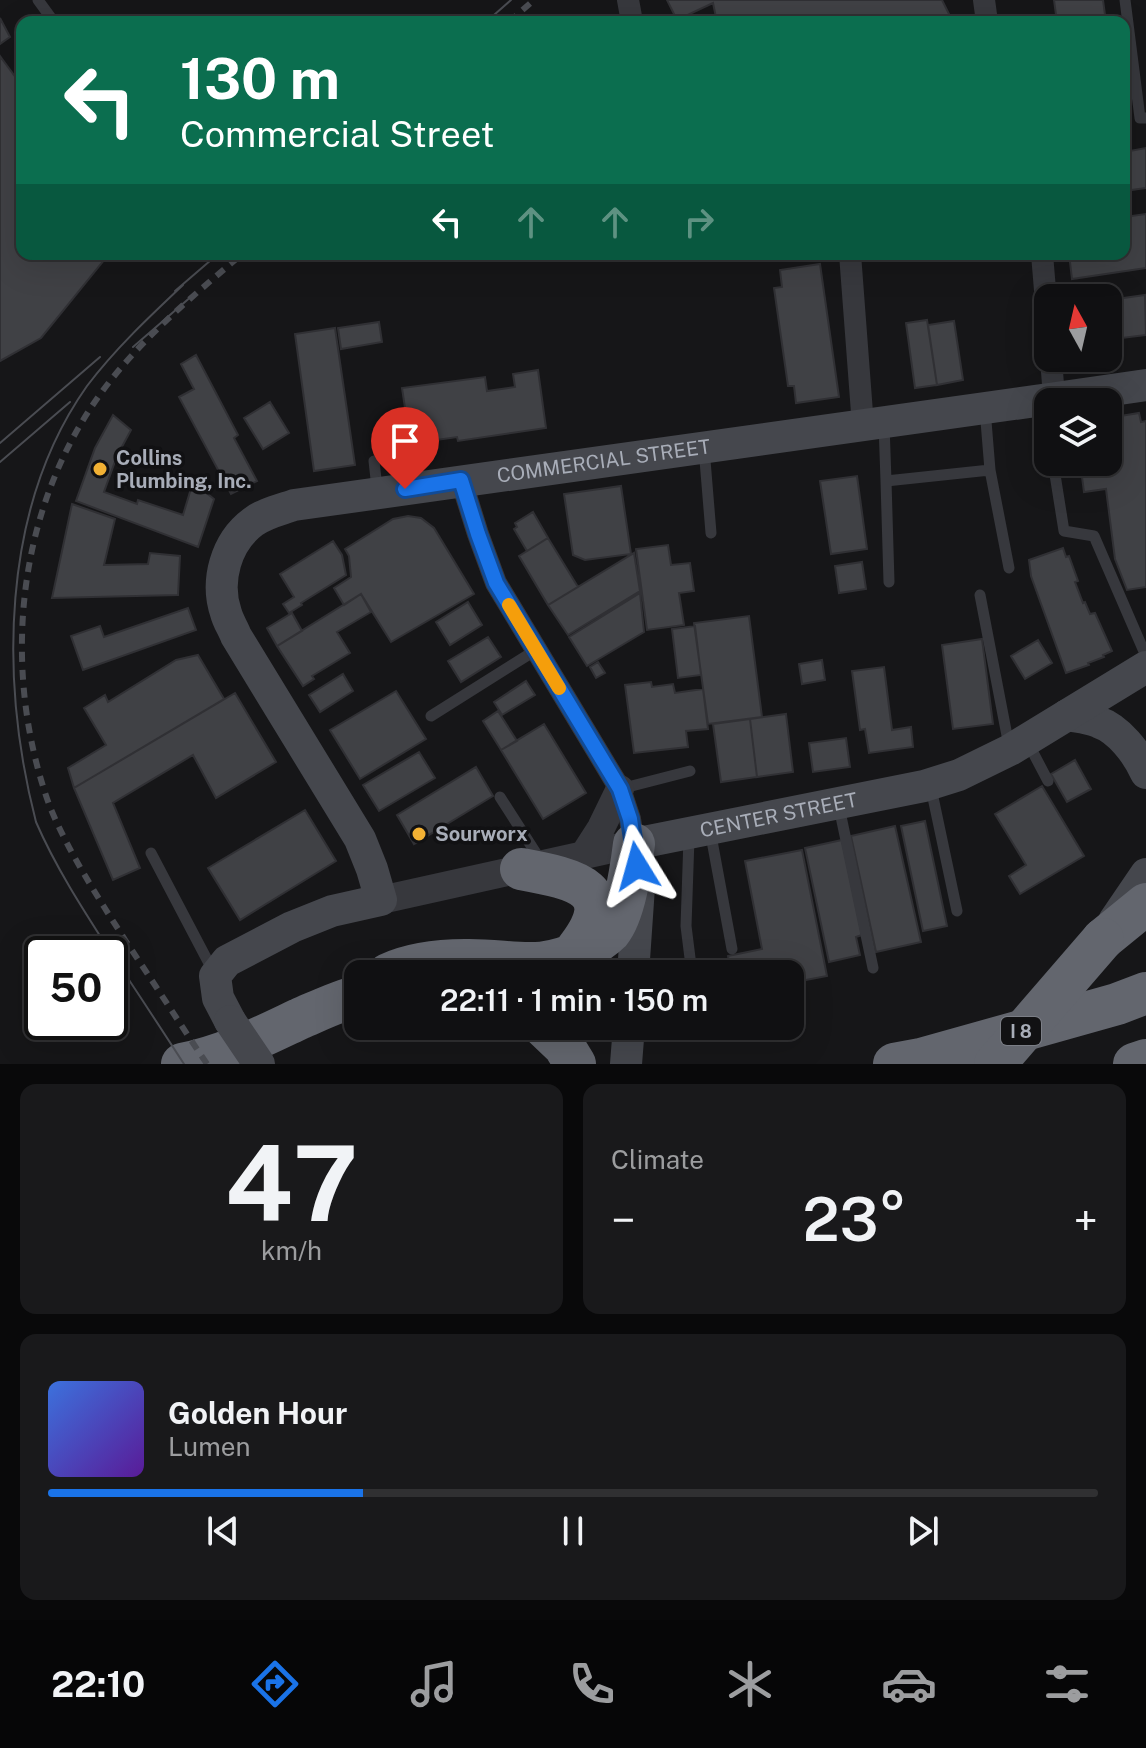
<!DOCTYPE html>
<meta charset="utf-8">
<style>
:root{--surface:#101012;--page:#19191b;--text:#f1f3f6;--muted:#9c9d9f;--line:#303032;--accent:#1a73e8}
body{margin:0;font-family:"Public Sans",sans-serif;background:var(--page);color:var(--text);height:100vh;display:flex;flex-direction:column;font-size:30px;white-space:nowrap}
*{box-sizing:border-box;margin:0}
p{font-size:26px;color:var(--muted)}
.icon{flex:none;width:44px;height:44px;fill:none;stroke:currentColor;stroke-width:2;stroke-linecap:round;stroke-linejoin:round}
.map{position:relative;height:1064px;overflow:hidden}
.side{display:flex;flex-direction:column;gap:20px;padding:20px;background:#09090a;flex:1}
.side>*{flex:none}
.banner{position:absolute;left:16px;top:16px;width:1114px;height:244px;border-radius:16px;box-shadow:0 8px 32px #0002,0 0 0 2px var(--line);background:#0b6e4f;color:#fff;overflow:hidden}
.needle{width:52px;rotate:352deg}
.fabs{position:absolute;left:1034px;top:284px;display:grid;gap:16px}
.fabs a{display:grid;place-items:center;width:88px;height:88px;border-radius:16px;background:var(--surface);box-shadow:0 8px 32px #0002,0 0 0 2px var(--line);font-size:40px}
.speed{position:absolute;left:24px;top:936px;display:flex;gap:16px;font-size:40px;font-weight:700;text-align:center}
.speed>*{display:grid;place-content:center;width:104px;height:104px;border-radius:50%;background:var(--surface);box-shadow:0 8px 32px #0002,0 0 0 2px var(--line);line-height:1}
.speed .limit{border:4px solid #111;border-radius:12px;background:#fff;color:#111}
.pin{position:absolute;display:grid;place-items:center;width:68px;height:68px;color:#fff;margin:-82px -34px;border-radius:50% 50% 50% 0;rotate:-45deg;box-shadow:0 0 8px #0007}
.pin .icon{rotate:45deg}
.me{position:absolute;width:88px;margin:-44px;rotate:352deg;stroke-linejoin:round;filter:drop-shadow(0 0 6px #0008)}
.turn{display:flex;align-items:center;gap:28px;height:168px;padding:0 32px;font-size:36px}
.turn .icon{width:104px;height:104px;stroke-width:2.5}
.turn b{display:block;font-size:56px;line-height:68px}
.lanes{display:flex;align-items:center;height:76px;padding:0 32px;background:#0003;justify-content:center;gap:40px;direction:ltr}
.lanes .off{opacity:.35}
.big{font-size:60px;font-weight:600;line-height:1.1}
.side .tile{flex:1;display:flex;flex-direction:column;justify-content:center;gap:12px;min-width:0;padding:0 28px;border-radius:16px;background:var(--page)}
.side .dial{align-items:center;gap:0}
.dial b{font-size:104px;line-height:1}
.song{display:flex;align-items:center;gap:24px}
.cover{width:96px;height:96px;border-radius:12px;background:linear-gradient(135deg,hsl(220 70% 55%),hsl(270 70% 35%))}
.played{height:8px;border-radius:4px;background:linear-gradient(90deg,var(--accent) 30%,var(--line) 30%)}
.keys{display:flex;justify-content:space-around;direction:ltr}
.heat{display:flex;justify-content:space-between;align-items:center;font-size:44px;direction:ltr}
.side .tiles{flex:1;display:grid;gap:20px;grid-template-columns:1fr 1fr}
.tile:last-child{grid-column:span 2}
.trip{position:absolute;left:344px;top:960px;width:460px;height:80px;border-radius:16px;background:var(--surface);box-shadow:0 8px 32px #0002,0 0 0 2px var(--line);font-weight:600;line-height:80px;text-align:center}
.dock{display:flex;height:128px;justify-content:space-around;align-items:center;background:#060607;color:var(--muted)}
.dock .icon{width:56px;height:56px}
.dock .active{color:var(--accent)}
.dock b{font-size:36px;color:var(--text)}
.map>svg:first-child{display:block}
</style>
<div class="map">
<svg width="1146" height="1064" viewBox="0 0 1146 1064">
<rect width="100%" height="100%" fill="#161618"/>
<path fill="#404145" stroke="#303034" stroke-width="2" d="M667,0H942L953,22H717L713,3L677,20Z
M1054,0H1103L1106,22H1057Z
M0,18L10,37L0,44Z
M0,56L22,86V254H109L41,338L0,361Z
M1146,148V188L1124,191V152Z
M1146,214V268L1072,279L1069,254H1124V217Z
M820,264L839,397L796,403L794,386H788L774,288L782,287L780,270Z
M1145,295L1146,335L1114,339L1109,300Z
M1108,300L1114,339L1108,340Z
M927,320L937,385L915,388L906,323Z
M954,321L963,380L937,385L928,325Z
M379,322L382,342L341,349L338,328Z
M335,328L355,465L314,471L295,334Z
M196,355L238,435L234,438L257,481L231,494L179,397L194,389L181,364Z
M538,370L546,428L458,441L457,437L429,441L430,446L411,448L402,388L485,377L487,391L515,387L513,374Z
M270,402L289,433L263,449L244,418Z
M1139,413L1141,422L1146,421V587L1127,590L1115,559L1106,489L1084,492L1080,462H1108V418Z
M113,415L131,430L117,456L104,492L137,504L138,500L183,515L193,482L214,499L198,547L76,501L95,448Z
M857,476L867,549L831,554L820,481Z
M621,486L631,554L585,560L573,555L564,494Z
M72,504L115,519L104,565L148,564L150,553L180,556L178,595L52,598Z
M533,512L548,538L527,551L514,529L517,527L515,523Z
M408,516L421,518L434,528L474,594L391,642L361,594L344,605L334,588L351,577L349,556L345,549L393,519Z
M548,538L578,587L548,605L519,556Z
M333,541L342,555L346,575L301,603L302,605L289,613L283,604L294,597L280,574Z
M668,545L671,565L690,563L694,591L679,593L684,625L647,630L636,549Z
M1063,548L1066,557L1069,556L1078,581L1075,582L1083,603L1085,602L1090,614L1095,613L1112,651L1103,655L1104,657L1088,663L1089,665L1066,673L1031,576L1029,560Z
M634,553L640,591L568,635L548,605Z
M862,562L866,589L839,593L835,566Z
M640,593L644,632L587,666L569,637Z
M361,594L371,612L337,632L350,653L312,676L314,679L303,686L277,646Z
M468,602L482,625L450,645L436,622Z
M188,608L196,630L83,670L71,636L100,626L104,637Z
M292,613L302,631L277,646L267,628Z
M749,616L762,717L708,724L694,623Z
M695,626L701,675L678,678L672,629Z
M488,637L501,657L461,682L448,661Z
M982,639L993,724L953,729L942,645Z
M1038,640L1052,663L1025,679L1011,656Z
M198,655L224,699L74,788L68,768L106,745L84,708L105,695L108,702L176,660Z
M822,660L825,680L802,684L799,664Z
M598,662L605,673L596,678L590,667Z
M884,667L892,730L911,727L913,747L869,753L865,729L860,730L852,671Z
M343,674L353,691L320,712L309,695Z
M526,681L535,695L502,715L494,702Z
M651,682L652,687L673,684L675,693L703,689L708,729L686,731L688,747L634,753L625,685Z
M396,691L426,739L360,779L330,730Z
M235,693L276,762L216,798L193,755L113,803L140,868L113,880L74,788Z
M498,711L517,741L501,750L483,721Z
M786,714L793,772L757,777L750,719Z
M750,719L757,777L721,782L713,724Z
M544,724L586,793L543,819L501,750Z
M846,738L850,767L813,772L809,743Z
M419,752L435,778L379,811L363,785Z
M1075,760L1091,789L1067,802L1051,774Z
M476,767L493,796L414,844L397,815Z
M1042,786L1084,856L1020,894L1009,876L1026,865L995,814Z
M305,810L336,861L240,920L208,868Z
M925,821L947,926L923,931L901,826Z
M895,826L921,942L876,952L851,836Z
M842,840L862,935L856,937L860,955L829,962L805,848Z
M802,850L827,976L790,983V974H731L728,956L762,949L745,861Z"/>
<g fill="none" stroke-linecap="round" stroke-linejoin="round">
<path stroke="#37383d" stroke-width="11" d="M38,0L54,22
M1125,0L1140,118H1146
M595,254H604
M1043,401L1048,433
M884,424L886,481L990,470L985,409
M704,448L711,533
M374,461L377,488
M1053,462L1064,531L1094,536L1146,656
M990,470L1009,568
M886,481L889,582
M980,595L1009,746
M431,716L536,650
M1027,741L1048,781
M931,788L957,911
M620,789L690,771
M500,797L541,861
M839,807L873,968
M710,830L732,949
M689,838L686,926L692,974
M151,853L213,971"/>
<path stroke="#37383d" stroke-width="22" d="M628,0L632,22
M984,0L987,22
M850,254L863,426
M1042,254L1048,326
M1051,358L1054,398
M461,480L478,534L496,583L620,789L630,819L634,844"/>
<path stroke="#37383d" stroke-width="28" d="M583,856L601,828L620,789
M381,900L634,844"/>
<g stroke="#45474d" stroke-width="32">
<path d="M1067,715C1077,717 1089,718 1098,722C1119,729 1137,753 1146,773"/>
<path d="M1114,921L1146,874"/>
<path id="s1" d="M633,974L639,887L634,844L924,786L959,775L1010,750L1146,667"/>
<path id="s2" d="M230,1021L218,998L215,976L227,961L292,927L332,911L381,900L372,869L360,839L236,636C233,628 228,621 226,613C215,581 226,542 253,522C265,513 280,510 294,505C577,463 862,427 1146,385"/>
<path d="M626,1064L629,1026"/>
</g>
<path stroke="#63666e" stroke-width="42" d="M521,869C574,879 625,888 575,951
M1103,939L1146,904
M388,974C412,963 438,960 465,960C513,959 538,973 585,949C593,945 603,939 610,932C625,914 631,868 634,844
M543,1026L564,1046L575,1064
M182,1064C224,1056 261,1037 299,1019C318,1011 338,1001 358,996
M894,1064L921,1059L1117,1004L1146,993
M1134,1064L1146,1060"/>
<path stroke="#4a4c52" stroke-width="2" d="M486,22L511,0
M183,285C149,317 115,349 87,386C0,509 0,682 36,822C56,868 84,911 111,953C136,990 160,1027 184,1064
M175,291L218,254
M133,347L193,295
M0,443L100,357
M0,462L70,402"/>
<path stroke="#4a4c52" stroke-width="6" stroke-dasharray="10 8" stroke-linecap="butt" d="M509,22L534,0
M207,1064C180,1024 154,983 127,943C99,899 70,855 50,807C0,670 16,507 104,389C143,337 193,296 242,254"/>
<path stroke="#45474d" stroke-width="32" d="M230,1021L259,1064"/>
<path stroke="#63666e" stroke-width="42" d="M995,1064L1103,939"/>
</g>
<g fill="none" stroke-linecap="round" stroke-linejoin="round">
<defs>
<path id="route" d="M405,489L461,480L478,534L496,583L620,789L630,819L637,866"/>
</defs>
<use href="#route" stroke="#114b97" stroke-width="20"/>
<use href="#route" stroke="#1a73e8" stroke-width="14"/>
<path stroke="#f59e0b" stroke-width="14" d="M509,605L559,688"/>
</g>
<g fill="#f2b134" stroke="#111113" stroke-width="3">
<circle cx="100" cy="469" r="8"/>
<circle cx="419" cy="834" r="8"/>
</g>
<g text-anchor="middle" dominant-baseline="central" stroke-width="7" stroke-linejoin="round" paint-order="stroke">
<rect fill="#111113" stroke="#7b7e86" stroke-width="2" x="1001" y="1017" width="40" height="28" rx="6"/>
<g font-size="18" font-weight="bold" fill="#a8adb8">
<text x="1021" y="1031">I 8</text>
</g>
<g font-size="20" font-weight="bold" fill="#a8adb8" stroke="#111113" text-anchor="start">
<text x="116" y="458">Collins<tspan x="116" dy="23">Plumbing, Inc.</tspan></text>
<text x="435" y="834">Sourworx</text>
</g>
<g font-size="20" fill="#a8adb8" stroke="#111113">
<text stroke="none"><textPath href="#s2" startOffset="1020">COMMERCIAL STREET</textPath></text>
<text stroke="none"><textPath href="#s1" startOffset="278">CENTER STREET</textPath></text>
</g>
</g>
</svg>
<div class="fabs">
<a><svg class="needle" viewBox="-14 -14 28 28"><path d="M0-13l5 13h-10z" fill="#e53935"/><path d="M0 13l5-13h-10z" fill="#9c9d9f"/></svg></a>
<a><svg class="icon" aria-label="layers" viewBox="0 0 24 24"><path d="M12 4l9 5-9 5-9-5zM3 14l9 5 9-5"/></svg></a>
</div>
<div class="speed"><div class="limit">50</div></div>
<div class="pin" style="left:405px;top:489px;background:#d93025"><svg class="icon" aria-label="arrive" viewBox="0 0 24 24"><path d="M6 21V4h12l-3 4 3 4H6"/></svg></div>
<svg class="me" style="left:637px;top:866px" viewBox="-20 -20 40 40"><path d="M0-17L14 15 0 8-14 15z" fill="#1a73e8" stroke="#fff" stroke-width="4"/></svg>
<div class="trip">22:11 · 1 min · 150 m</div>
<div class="banner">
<div class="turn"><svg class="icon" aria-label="left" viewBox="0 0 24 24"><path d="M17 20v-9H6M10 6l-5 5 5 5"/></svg><div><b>130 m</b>Commercial Street</div></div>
<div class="lanes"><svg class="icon" aria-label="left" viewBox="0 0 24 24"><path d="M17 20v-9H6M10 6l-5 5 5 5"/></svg><svg class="icon off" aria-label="ahead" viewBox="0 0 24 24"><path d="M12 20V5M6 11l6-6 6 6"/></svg><svg class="icon off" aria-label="ahead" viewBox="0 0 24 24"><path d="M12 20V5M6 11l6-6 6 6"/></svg><svg class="icon off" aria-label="right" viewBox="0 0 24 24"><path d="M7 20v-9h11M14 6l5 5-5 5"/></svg></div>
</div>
</div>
<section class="side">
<div class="tiles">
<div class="tile dial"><b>47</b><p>km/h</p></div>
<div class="tile"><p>Climate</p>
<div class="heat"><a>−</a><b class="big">23°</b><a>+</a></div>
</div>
<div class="tile">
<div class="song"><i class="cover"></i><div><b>Golden Hour</b><p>Lumen</p></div></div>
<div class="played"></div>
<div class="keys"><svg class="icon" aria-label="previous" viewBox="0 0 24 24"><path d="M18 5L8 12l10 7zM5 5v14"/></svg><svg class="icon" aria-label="pause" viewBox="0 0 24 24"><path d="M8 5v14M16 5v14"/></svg><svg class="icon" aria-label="next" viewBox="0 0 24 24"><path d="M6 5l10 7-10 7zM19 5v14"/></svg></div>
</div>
</div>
</section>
<nav class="dock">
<b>22:10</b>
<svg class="icon active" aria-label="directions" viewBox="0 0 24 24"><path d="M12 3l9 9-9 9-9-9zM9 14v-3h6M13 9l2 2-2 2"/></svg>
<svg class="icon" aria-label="music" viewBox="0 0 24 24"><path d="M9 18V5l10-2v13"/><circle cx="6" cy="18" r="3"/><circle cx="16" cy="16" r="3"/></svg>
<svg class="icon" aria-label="phone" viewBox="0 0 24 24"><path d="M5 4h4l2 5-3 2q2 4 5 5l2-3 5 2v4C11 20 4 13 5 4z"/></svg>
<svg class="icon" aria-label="climate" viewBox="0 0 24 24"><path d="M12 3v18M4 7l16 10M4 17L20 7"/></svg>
<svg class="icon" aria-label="car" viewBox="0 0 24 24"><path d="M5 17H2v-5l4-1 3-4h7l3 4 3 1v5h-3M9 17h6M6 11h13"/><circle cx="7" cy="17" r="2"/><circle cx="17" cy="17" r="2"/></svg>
<svg class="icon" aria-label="filters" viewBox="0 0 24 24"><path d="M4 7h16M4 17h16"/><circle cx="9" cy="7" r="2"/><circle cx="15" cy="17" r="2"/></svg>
</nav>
